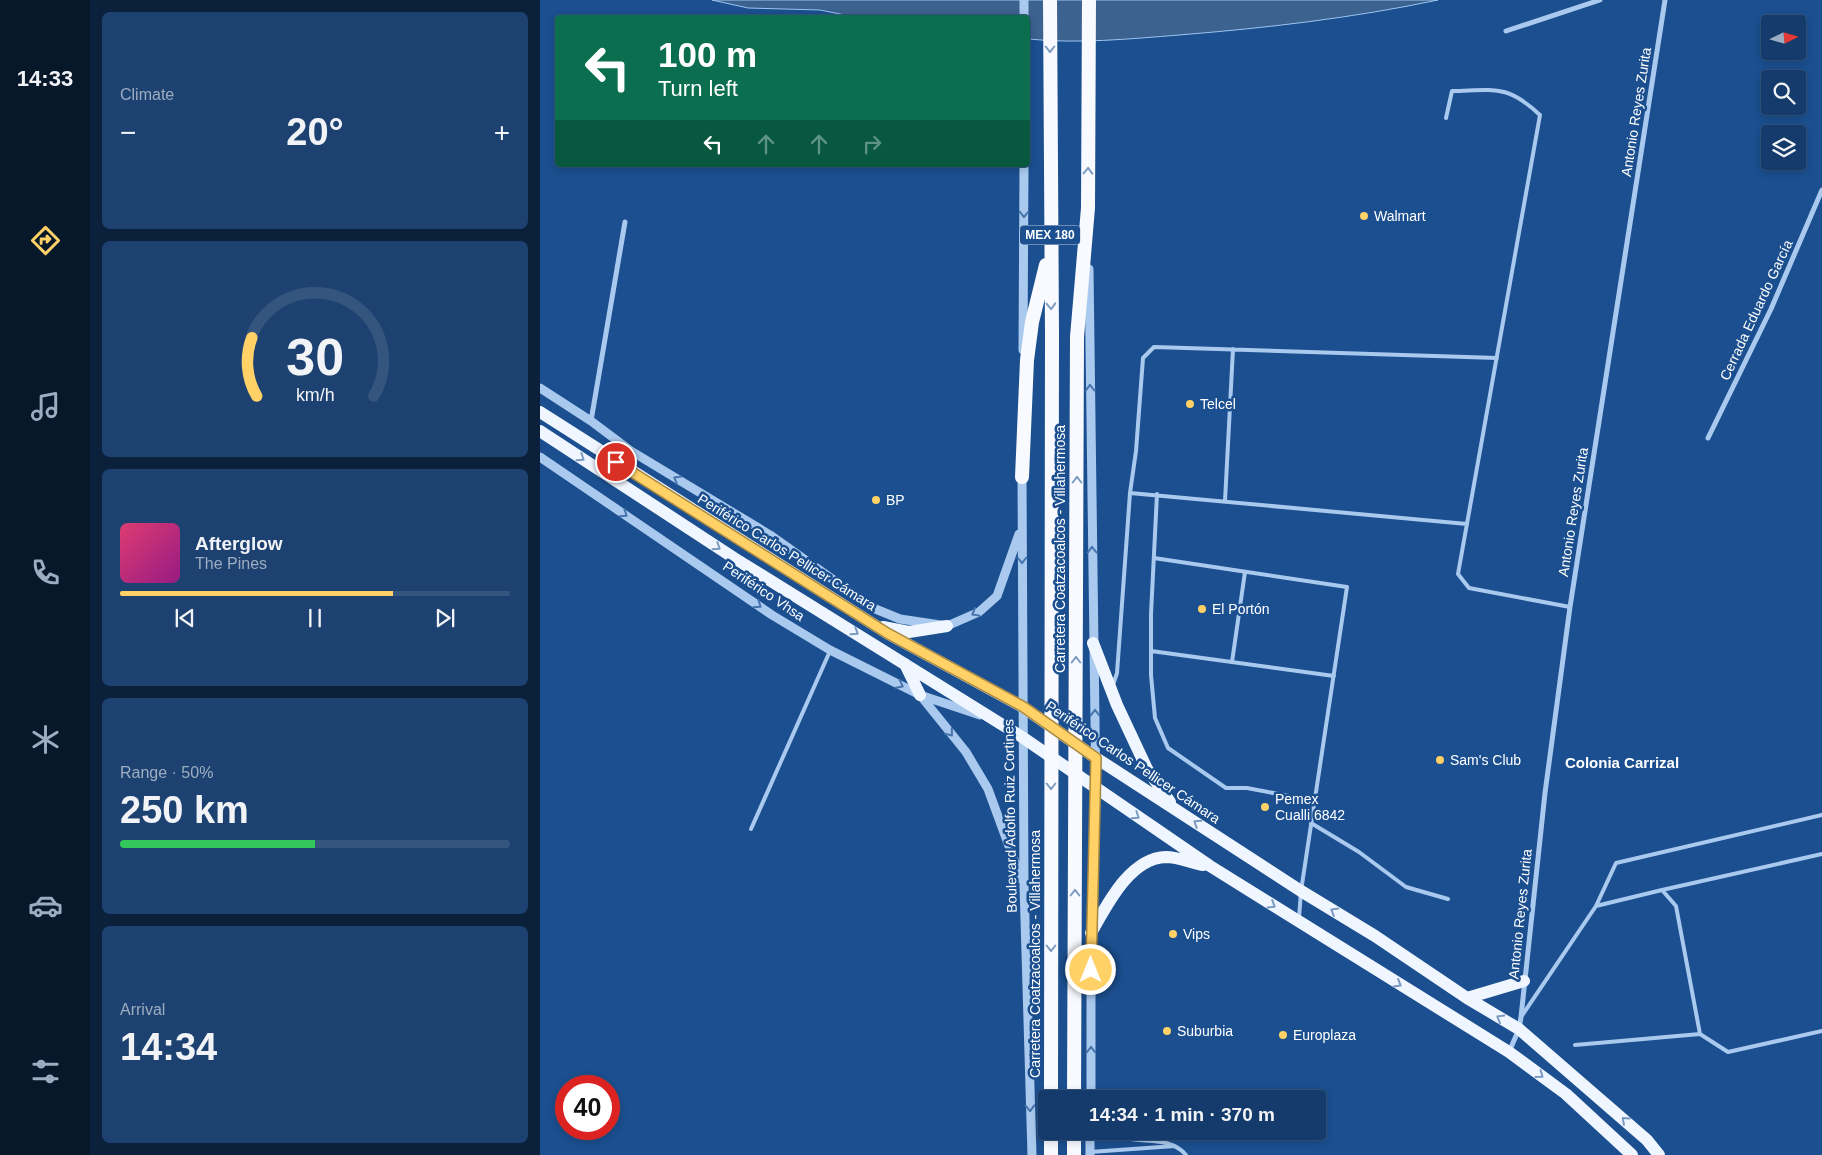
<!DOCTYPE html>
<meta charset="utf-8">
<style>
:root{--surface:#143b6b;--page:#1d4271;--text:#f1f3f6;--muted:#9dadc1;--line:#33557e;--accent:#ffd166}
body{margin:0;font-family:Arial,sans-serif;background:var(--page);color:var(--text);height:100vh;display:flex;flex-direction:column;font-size:19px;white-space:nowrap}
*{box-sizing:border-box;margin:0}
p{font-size:16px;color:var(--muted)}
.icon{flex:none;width:28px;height:28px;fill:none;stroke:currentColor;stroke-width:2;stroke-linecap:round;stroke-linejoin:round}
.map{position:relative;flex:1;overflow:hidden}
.panel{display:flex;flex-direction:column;gap:12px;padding:12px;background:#0b203b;width:450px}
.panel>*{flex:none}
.hud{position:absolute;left:15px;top:15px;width:475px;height:152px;border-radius:5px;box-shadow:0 2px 8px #0003,0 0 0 1px var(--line);background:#0b6e4f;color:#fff;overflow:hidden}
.needle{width:32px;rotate:85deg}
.buttons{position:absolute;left:1221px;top:15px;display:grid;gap:10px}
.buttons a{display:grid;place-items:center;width:45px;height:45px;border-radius:5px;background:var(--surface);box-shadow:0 2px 8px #0003,0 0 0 1px var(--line);font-size:25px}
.speed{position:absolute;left:15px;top:1075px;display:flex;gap:10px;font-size:25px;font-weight:700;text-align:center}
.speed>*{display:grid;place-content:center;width:65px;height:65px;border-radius:50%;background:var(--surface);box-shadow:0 2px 8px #0003,0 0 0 1px var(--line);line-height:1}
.speed .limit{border:8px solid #d22;background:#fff;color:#111}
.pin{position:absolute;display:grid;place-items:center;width:42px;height:42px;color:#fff;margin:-21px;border:2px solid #fff;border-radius:50%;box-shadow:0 1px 5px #0007}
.me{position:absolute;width:55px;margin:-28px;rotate:0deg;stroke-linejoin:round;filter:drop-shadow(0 0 4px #0008)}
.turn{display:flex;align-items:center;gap:18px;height:105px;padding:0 20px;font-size:22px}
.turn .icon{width:65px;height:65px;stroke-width:2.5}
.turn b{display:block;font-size:35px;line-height:42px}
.lanes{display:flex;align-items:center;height:48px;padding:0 20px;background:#0003;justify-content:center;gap:25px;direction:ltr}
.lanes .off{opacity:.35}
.big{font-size:38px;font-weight:700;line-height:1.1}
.panel .widget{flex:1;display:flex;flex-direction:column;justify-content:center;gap:8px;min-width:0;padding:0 18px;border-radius:8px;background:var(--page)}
.panel .dial{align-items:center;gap:0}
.dial svg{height:130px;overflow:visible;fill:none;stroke:var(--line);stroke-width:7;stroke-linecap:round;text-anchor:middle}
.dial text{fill:var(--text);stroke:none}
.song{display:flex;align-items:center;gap:15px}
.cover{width:60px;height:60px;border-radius:8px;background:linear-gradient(135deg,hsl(340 70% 55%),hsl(310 70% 35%))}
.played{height:5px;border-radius:2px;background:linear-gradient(90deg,var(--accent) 70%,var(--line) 70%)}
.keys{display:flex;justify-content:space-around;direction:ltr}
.heat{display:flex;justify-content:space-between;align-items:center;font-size:28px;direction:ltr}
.charge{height:8px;border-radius:4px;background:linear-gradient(90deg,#34c759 50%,var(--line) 0)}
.trip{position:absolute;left:498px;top:1090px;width:288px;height:50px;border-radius:5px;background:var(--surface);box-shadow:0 2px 8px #0003,0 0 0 1px var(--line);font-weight:700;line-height:50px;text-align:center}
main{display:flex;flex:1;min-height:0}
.tabs{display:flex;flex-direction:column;width:90px;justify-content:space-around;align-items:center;background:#08182b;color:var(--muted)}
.tabs .icon{width:35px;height:35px}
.tabs .on{color:var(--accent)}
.tabs b{font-size:22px;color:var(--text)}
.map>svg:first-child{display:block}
</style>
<main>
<nav class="tabs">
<b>14:33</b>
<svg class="icon on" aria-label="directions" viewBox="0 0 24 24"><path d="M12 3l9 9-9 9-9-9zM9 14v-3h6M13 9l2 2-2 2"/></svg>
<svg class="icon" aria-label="music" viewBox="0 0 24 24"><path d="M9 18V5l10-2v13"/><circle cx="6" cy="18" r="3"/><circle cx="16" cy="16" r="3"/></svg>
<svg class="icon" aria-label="phone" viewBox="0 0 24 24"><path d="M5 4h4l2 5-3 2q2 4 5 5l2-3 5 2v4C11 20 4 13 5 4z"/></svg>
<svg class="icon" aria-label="climate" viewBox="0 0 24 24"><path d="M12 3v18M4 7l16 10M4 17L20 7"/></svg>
<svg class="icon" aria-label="car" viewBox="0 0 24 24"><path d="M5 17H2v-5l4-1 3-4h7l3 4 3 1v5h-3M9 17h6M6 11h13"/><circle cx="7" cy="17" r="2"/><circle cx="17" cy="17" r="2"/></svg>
<svg class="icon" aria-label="filters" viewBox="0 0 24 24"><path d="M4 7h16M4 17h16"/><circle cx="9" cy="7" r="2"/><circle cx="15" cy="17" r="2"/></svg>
</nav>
<section class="panel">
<div class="widget"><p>Climate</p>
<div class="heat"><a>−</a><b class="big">20°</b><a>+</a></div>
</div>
<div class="widget dial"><svg viewBox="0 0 100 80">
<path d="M14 69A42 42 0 1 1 86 69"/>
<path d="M14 69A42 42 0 0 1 11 33" stroke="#ffd166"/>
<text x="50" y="56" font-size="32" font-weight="700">30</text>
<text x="50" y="72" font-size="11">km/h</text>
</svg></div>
<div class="widget">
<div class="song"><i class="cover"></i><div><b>Afterglow</b><p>The Pines</p></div></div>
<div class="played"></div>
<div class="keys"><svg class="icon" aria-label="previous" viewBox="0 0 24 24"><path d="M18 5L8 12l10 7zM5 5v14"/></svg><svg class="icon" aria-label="pause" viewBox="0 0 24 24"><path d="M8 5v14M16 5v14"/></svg><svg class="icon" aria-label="next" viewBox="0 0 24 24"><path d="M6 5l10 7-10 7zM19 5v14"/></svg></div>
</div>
<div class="widget"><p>Range · 50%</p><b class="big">250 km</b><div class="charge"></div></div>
<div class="widget"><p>Arrival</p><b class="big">14:34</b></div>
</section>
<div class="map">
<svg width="1282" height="1155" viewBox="0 0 1282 1155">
<rect width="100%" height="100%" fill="#1b4f8f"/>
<path fill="#3c6290" stroke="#9cc4f0" d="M172,0H898C813,18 726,28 639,35C589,39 538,44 488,39V18L349,17L305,15L280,10L208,8Z"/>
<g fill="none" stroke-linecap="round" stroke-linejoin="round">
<path stroke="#a9c9ee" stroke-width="4" d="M906,118L912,91C955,90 967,84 1000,115L918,574L929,588L1030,607
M590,493L927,524
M617,494L611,614V675L615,718L628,748L686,788H707L775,801
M685,501L693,349
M614,558L807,587L761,891L759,918
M611,651L794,676
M692,662L705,572
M573,685L577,673L590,493L596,451L603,358L614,347L957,358
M771,823L819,852L866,887L908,899
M211,829L290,651
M1122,890L1282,854
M1056,906L1122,890L1136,906L1160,1034
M981,1017L1056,906L1076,863L1282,815
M1035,1045L1160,1034L1188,1052L1282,1031
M571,1131C592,1148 627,1132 646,1155
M550,1152L635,1146"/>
<path stroke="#a9c9ee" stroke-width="5" d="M966,31L1060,0
M51,421L85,222
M1168,438L1231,309L1282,190
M969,1052L979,1029L981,1017L1005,793L1030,607L1125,0"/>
<path stroke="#a9c9ee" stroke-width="9" d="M484,0V18
M549,269L556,797L551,933V1099
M483,350L484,165
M0,388L51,421L91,451L230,535L333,608L360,619L407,626L439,612L457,596L479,534
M0,457L232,615L290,650L380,695L440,715
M482,473L484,886L492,1155
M380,695L426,752L448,789L481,879
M550,1131V1155"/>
<path stroke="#f0f6ff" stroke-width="12" d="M0,412L347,633L483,707L556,758L761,891L835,936L927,998L979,1029L1107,1140L1119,1155
M0,431L194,558L482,737L670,866L969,1052L1026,1094L1092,1155
M343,627L369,632L407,626
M553,643L577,705L607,769L630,802
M365,664L380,695
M551,933C566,907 589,858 626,857C638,857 652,863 663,865
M927,998L984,981"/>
<path stroke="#f8faff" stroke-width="14" d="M510,0L512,334
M537,337L548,208L549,0
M482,477L487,360L492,322L506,265
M511,1155V1131
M534,1155V1131"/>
<path stroke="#f8faff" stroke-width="14" d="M511,1099L512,334
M534,1099L537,337"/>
</g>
<defs><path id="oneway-chevron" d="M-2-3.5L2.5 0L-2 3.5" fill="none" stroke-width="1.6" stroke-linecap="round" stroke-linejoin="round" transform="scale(1.25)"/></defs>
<g stroke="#7e9cc1">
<use href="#oneway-chevron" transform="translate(510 49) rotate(90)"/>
<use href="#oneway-chevron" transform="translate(548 171) rotate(-89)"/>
<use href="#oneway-chevron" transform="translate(511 306) rotate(88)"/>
<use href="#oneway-chevron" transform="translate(537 480) rotate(-90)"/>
<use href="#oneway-chevron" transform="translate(536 660) rotate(-90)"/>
<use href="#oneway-chevron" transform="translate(511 786) rotate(90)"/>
<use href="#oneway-chevron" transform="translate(535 893) rotate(-90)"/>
<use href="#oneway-chevron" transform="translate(511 948) rotate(90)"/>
</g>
<g stroke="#4674ac">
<use href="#oneway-chevron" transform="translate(484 214) rotate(90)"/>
<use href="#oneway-chevron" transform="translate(550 388) rotate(-91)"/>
<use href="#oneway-chevron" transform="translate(137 479) rotate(-149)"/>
<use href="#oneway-chevron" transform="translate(84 514) rotate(34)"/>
<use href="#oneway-chevron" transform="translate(552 550) rotate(-91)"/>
<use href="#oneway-chevron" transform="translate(482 560) rotate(90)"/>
<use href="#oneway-chevron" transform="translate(218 605) rotate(35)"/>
<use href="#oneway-chevron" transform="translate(435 613) rotate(151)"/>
<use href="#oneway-chevron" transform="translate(360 685) rotate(27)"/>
<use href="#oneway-chevron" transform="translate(555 713) rotate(-91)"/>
<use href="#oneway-chevron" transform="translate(410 733) rotate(51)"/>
<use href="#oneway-chevron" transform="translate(551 1050) rotate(-90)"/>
<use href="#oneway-chevron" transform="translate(490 1108) rotate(88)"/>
</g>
<g stroke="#7b9ac1">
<use href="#oneway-chevron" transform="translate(41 458) rotate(34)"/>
<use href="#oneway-chevron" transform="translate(177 547) rotate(33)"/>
<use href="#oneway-chevron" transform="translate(315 632) rotate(33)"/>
<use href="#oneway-chevron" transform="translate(596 816) rotate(34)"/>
<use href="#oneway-chevron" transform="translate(657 823) rotate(-147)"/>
<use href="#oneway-chevron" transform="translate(732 905) rotate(32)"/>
<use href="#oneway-chevron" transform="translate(794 911) rotate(-149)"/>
<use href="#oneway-chevron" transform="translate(858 984) rotate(31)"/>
<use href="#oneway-chevron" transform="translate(960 1018) rotate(-150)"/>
<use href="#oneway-chevron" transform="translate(1000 1075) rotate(36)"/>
<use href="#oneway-chevron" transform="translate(1085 1120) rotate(-138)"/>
</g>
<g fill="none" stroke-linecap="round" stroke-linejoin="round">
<defs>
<path id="route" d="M76,462L347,633L482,706L556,758L551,970"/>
</defs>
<use href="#route" stroke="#a68842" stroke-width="12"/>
<use href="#route" stroke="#ffd166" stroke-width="9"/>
</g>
<g fill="#ffd166" stroke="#1b4f8f" stroke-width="2">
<circle cx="824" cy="216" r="5"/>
<circle cx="650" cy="404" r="5"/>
<circle cx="336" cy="500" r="5"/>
<circle cx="662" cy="609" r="5"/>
<circle cx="900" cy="760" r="5"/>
<circle cx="725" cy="807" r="5"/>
<circle cx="633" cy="934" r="5"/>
<circle cx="627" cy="1031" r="5"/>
<circle cx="743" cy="1035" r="5"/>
</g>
<g text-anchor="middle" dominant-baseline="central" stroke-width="5" stroke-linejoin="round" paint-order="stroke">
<rect fill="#1b4f8f" stroke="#bbcadd" stroke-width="1" x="480" y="225.5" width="60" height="19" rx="4"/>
<g font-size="12" font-weight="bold" fill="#fff">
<text x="510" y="235">MEX 180</text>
</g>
<g font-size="14" fill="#fff" stroke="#1b4f8f">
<text transform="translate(1096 112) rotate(-81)">Antonio Reyes Zurita</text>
<text transform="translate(1216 310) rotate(-65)">Cerrada Eduardo García</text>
<text transform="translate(1033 512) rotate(-81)">Antonio Reyes Zurita</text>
<text transform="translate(520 549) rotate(-90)">Carretera Coatzacoalcos - Villahermosa</text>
<text transform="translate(247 552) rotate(32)">Periférico Carlos Pellicer Cámara</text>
<text transform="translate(224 591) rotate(34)">Periférico Vhsa</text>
<text transform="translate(593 762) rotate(34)">Periférico Carlos Pellicer Cámara</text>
<text transform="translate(470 816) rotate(-91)">Boulevard Adolfo Ruiz Cortines</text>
<text transform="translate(980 914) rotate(-84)">Antonio Reyes Zurita</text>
<text transform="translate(495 954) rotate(-90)">Carretera Coatzacoalcos - Villahermosa</text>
</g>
<g font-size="14" fill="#fff" stroke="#1b4f8f" text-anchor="start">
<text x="834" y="216">Walmart</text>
<text x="660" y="404">Telcel</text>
<text x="346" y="500">BP</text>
<text x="672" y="609">El Portón</text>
<text x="910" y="760">Sam's Club</text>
<text x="735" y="799">Pemex<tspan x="735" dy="16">Cualli 6842</tspan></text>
<text x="643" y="934">Vips</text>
<text x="637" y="1031">Suburbia</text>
<text x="753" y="1035">Europlaza</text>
</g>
<g font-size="15" font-weight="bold" fill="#fff" stroke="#1b4f8f">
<text x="1082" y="762">Colonia Carrizal</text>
</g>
</g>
</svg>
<div class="buttons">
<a><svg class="needle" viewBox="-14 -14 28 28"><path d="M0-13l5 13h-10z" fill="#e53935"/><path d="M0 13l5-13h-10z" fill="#9dadc1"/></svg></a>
<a><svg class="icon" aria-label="search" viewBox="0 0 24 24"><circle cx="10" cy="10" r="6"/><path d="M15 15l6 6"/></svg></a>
<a><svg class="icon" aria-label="layers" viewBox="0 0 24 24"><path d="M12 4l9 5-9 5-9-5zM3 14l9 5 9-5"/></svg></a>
</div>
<div class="speed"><div class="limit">40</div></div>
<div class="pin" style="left:76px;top:462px;background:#d93025"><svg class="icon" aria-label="arrive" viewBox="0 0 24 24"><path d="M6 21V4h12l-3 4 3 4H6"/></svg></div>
<svg class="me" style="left:551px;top:970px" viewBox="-20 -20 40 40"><circle r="17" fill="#ffd166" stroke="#fff" stroke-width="3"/><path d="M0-11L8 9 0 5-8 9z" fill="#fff"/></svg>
<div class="trip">14:34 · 1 min · 370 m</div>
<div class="hud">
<div class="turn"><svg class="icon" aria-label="left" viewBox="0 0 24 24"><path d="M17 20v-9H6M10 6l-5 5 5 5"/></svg><div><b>100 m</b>Turn left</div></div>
<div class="lanes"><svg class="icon" aria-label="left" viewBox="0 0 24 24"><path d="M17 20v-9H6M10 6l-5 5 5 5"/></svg><svg class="icon off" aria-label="ahead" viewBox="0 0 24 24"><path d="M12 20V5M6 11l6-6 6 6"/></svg><svg class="icon off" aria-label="ahead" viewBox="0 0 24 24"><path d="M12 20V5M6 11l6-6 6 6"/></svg><svg class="icon off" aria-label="right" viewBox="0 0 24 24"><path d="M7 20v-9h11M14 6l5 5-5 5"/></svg></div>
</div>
</div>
</main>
